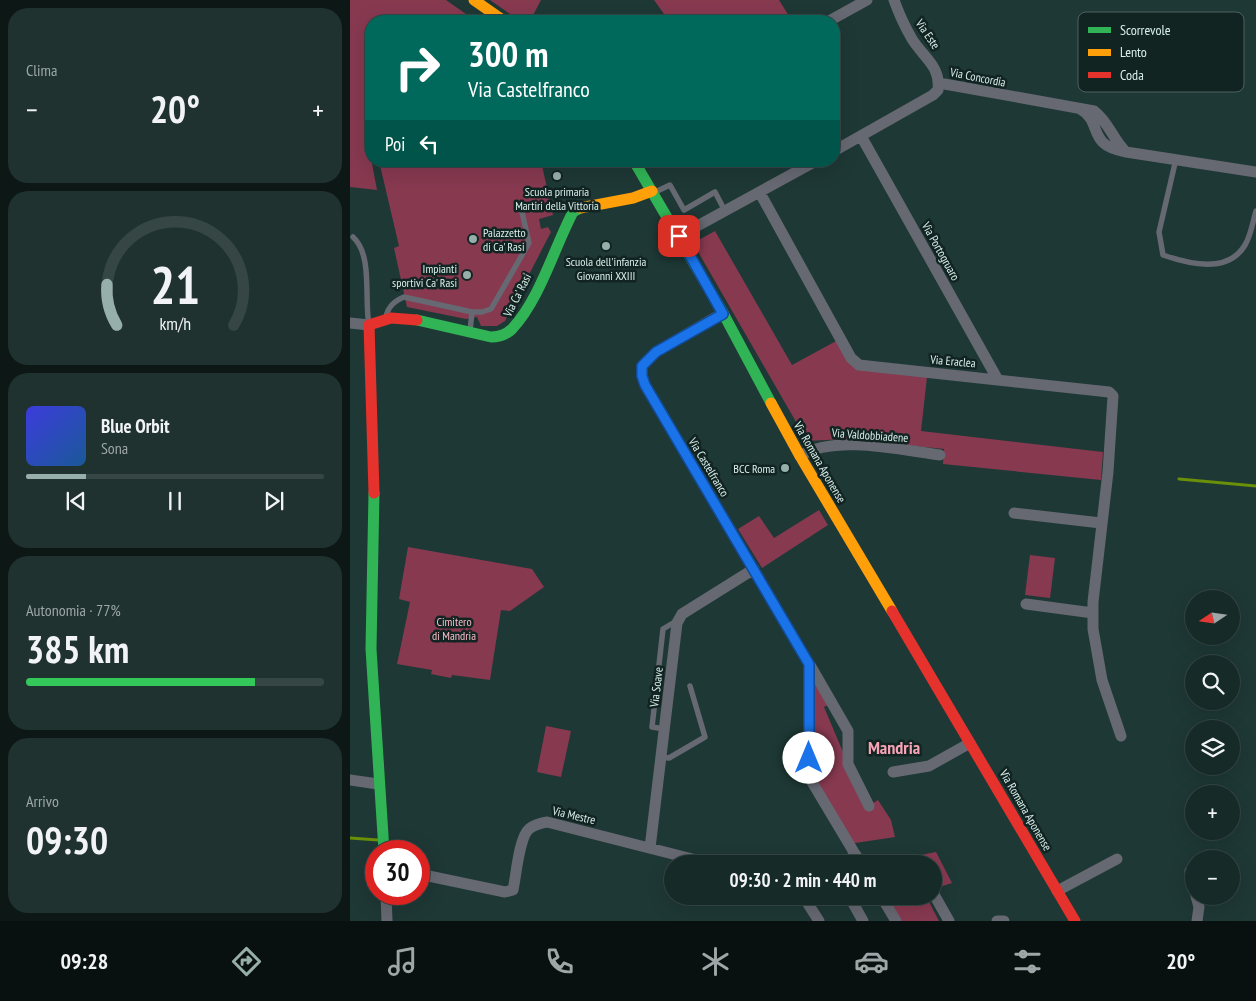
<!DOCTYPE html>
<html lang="it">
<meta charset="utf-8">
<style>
:root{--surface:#162a28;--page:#1f3230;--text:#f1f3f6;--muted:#9ea7a8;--line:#354645;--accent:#97afab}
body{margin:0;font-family:"PT Sans Narrow",sans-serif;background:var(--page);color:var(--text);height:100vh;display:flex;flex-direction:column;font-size:19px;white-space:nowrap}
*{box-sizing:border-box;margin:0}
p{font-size:16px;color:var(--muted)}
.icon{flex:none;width:28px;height:28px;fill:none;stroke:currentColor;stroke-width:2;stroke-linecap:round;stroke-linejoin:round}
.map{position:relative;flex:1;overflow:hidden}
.sheet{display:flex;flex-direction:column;gap:8px;padding:8px;background:#0c1716;width:350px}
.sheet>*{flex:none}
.guide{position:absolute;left:15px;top:15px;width:475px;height:152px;border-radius:20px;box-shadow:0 5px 20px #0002,0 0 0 1px var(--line);background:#00695c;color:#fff;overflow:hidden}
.needle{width:32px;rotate:257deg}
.buttons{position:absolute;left:835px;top:590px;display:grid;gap:10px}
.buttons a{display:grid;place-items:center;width:55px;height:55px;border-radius:50%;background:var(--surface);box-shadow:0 5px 20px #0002,0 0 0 1px var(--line);font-size:25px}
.speed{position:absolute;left:15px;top:840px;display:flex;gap:10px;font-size:25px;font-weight:700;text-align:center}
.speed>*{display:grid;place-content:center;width:65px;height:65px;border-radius:50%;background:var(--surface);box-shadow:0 5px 20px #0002,0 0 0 1px var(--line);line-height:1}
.speed .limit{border:8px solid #d22;background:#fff;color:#111}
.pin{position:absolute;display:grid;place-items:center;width:42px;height:42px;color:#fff;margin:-21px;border-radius:10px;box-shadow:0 2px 8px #0006}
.me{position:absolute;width:55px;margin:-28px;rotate:0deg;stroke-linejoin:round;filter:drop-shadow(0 0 4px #0008)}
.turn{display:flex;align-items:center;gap:18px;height:105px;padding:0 20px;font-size:22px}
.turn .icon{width:65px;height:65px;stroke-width:2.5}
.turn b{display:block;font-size:35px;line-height:42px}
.then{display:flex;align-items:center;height:48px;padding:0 20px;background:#0003;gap:10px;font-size:19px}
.big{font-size:38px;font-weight:700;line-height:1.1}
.sheet .tile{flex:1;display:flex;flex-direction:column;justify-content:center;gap:8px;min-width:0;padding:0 18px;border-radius:20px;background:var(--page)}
.sheet .dial{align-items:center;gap:0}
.dial svg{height:130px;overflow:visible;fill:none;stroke:var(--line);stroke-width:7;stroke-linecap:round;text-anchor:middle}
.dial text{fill:var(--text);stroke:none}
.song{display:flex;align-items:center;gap:15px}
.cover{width:60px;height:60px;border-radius:8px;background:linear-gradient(135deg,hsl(240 70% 55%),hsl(210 70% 35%))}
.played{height:5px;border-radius:2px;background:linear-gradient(90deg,var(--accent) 20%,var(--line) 20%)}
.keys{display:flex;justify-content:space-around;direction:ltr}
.heat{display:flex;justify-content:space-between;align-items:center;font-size:28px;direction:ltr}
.charge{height:8px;border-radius:4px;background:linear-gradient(90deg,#34c759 77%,var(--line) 0)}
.trip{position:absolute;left:314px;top:855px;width:278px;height:50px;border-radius:25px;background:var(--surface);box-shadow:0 5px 20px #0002,0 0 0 1px var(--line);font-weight:700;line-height:50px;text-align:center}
.dock{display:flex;height:80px;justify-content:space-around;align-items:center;background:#091110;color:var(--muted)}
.dock .icon{width:35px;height:35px}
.dock .current{color:var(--accent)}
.dock b{font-size:22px;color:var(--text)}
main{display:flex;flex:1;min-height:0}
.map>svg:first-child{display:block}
</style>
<main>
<section class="sheet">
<div class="tile"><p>Clima</p>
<div class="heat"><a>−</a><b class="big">20°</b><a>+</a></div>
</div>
<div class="tile dial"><svg viewBox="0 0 100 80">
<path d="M14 69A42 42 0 1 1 86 69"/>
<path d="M14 69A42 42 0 0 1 8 44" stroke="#97afab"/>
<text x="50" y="56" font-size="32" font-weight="700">21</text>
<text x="50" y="72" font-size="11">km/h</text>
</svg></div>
<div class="tile">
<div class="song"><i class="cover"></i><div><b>Blue Orbit</b><p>Sona</p></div></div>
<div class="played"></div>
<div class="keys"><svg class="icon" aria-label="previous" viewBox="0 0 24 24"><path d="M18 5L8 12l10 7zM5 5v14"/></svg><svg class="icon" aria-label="pause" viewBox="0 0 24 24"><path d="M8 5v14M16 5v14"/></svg><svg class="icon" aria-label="next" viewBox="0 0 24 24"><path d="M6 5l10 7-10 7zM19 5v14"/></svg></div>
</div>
<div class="tile"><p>Autonomia · 77%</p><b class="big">385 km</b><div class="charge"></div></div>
<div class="tile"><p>Arrivo</p><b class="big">09:30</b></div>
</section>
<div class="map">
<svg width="906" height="921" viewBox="0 0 906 921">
<rect width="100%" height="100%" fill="#1e3835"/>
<path fill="#873950" d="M0,0H96L126,21H21V127L16,132L27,190L0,187Z
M140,0H191L180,21H170Z
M304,0H429L442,21H319Z
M29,161H191L203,215L189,219L191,229L198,227L201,232L155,321L147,326H131L127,317L116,319L57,307L44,248L49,246Z
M365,231L442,365L488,340L500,362L577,377L571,431L753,452L751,480L593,464L594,449L495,439L457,441L343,243Z
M469,510L478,525L412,568L388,529L409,516L424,538Z
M58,547L182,569L194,587L160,611L151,610L140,680L102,675L101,678L81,674L82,670L47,664L60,602L49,599Z
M680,555L705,558L700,598L675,595Z
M459,664L482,703L474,707L498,764L520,805L528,800L541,820L545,837L499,844L459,777Z
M196,726L221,731L211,777L187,772Z
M586,852L602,883L583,889L582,864H525Z
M531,896H576L589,921H546Z"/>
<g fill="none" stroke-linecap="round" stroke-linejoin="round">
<path stroke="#6a8f08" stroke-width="3" d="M829,479L906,486
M0,838L28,840"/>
<path stroke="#666872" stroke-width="5.5" d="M826,159L809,232L813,255C839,264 878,274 895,245C901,235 903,221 906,211
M303,193L320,185L334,210L365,192L375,211
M3,237C23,255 14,299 19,325
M36,317C38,306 45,301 54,297L122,312H132L141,309L179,243L172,212
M120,331L122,312
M315,729L302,727L313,629L328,620
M310,757L319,758L355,737L340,686"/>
<path stroke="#666872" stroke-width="11" d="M479,21L517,0
M589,83L744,111C759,122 763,140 776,152L906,172
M730,109C754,122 735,145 776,152
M511,136L648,380
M484,151L583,95L588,90C591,66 573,57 562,39C555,27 549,14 544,0
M410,193L501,358L509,365L759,392L763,396L758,472L743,602V629L752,680L771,736
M329,236L466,161
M373,313L306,352L292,366V376L295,385L459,664V777L511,864
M0,323L19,325
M450,456C485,434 551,450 590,455
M664,513L751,523
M676,604L743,613
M460,665L498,731V764L519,806
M543,772L579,766L620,743
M0,780L28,784
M300,848L327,623L332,614L404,569
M492,864L506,855
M840,871L844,886
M69,874L155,892L163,890C166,877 169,837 179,829C184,825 190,823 197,822L362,864
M582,891L599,921
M707,891L767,859
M36,894L37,921
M453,896L469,921
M499,896L513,921
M531,896L546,921
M846,896L849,907L847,921
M647,921H654"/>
<path stroke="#30b455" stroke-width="11" d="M284,161L373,313L421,403
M67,320L141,337C149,337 156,335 162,329C190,299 204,248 223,212L230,208
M24,493L21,649L34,851"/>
<path stroke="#ff9f0a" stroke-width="11" d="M124,0L154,21
M230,208L283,198L302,191
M421,403L450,456L542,611"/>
<path stroke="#e5322d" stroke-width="11" d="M24,493L19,325L41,318L67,320
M542,611L725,921"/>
</g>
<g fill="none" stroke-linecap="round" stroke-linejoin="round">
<defs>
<path id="route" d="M329,236L373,314L306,352L292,366V376L295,385L459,664V758"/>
</defs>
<use href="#route" stroke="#114b97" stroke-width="12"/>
<use href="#route" stroke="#1a73e8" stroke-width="9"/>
</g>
<g fill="#97afab" stroke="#122422" stroke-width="2">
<circle cx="207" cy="176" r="5"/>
<circle cx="123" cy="239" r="5"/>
<circle cx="256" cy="246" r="5"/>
<circle cx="117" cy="275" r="5"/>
<circle cx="435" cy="468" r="5"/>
</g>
<g text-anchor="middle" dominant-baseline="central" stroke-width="5" stroke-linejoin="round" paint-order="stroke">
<g font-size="12" fill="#d8efeb" stroke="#122422">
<text transform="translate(578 34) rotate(56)">Via Este</text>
<text transform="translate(628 77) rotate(11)">Via Concordia</text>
<text transform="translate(591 251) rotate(61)">Via Portogruaro</text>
<text transform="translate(167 295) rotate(-63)">Via Ca' Rasi</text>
<text transform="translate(603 361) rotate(5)">Via Eraclea</text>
<text transform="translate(520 435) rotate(4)">Via Valdobbiadene</text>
<text transform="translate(470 462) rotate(60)">Via Romana Aponense</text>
<text transform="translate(359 467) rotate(59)">Via Castelfranco</text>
<text transform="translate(306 687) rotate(-83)">Via Soave</text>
<text transform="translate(676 810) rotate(60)">Via Romana Aponense</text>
<text transform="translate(224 815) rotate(13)">Via Mestre</text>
</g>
<g font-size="12" fill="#d8efeb" stroke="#122422">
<text x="207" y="191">Scuola primaria<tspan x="207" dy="14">Martiri della Vittoria</tspan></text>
<text x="133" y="232" text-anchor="start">Palazzetto<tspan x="133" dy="14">di Ca' Rasi</tspan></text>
<text x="256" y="261">Scuola dell'infanzia<tspan x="256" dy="14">Giovanni XXIII</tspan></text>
<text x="107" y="268" text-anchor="end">Impianti<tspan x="107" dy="14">sportivi Ca' Rasi</tspan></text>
<text x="425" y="468" text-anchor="end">BCC Roma</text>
</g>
<g font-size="12" fill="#fbbbc8" stroke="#122422">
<text x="104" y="621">Cimitero<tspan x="104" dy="14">di Mandria</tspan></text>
</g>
<g font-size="18" font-weight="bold" fill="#f7a4b6" stroke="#122422">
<text x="544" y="747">Mandria</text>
</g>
</g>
<rect x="728" y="12" width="166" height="80" rx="8" fill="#122422" stroke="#4d615e" stroke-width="1"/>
<rect x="738" y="27" width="23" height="6" fill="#30b455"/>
<rect x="738" y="49" width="23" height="7" fill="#ff9f0a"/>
<rect x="738" y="72" width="23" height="6" fill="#e5322d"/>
<g font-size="14" fill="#d8efeb">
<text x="770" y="35">Scorrevole</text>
<text x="770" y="57">Lento</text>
<text x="770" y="80">Coda</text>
</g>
</svg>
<div class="buttons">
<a><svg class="needle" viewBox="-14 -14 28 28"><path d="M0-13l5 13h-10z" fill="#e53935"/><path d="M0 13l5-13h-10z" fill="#9ea7a8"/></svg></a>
<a><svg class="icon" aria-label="search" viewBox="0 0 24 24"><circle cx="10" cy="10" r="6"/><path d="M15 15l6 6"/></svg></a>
<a><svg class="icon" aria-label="layers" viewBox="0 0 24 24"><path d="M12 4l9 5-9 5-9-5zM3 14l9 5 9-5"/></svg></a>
<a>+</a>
<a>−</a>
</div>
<div class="speed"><div class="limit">30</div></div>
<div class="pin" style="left:329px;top:236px;background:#d93025"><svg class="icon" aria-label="arrive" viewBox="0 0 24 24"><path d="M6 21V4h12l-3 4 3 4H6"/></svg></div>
<svg class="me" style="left:459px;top:758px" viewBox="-20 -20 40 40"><circle r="19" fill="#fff"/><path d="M0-13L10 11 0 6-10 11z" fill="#1a73e8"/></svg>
<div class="trip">09:30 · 2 min · 440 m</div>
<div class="guide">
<div class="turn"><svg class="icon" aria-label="right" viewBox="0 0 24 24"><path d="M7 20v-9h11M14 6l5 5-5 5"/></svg><div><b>300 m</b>Via Castelfranco</div></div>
<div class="then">Poi<svg class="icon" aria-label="left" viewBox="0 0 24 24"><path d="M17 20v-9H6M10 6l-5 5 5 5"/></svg></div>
</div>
</div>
</main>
<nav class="dock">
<b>09:28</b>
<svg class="icon current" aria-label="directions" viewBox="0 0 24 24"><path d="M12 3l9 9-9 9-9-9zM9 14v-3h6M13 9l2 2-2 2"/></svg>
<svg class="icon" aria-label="music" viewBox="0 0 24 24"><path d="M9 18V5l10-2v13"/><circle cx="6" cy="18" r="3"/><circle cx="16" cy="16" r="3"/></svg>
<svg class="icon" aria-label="phone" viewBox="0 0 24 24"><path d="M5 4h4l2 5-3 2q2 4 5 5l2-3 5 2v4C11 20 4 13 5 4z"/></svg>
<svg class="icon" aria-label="climate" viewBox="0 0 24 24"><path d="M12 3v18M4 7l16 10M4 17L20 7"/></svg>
<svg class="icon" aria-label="car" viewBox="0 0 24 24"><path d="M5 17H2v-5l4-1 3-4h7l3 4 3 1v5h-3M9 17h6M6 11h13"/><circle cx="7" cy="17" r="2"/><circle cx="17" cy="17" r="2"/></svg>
<svg class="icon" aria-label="filters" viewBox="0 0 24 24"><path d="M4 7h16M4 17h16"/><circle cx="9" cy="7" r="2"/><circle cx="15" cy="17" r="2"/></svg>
<b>20°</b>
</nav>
